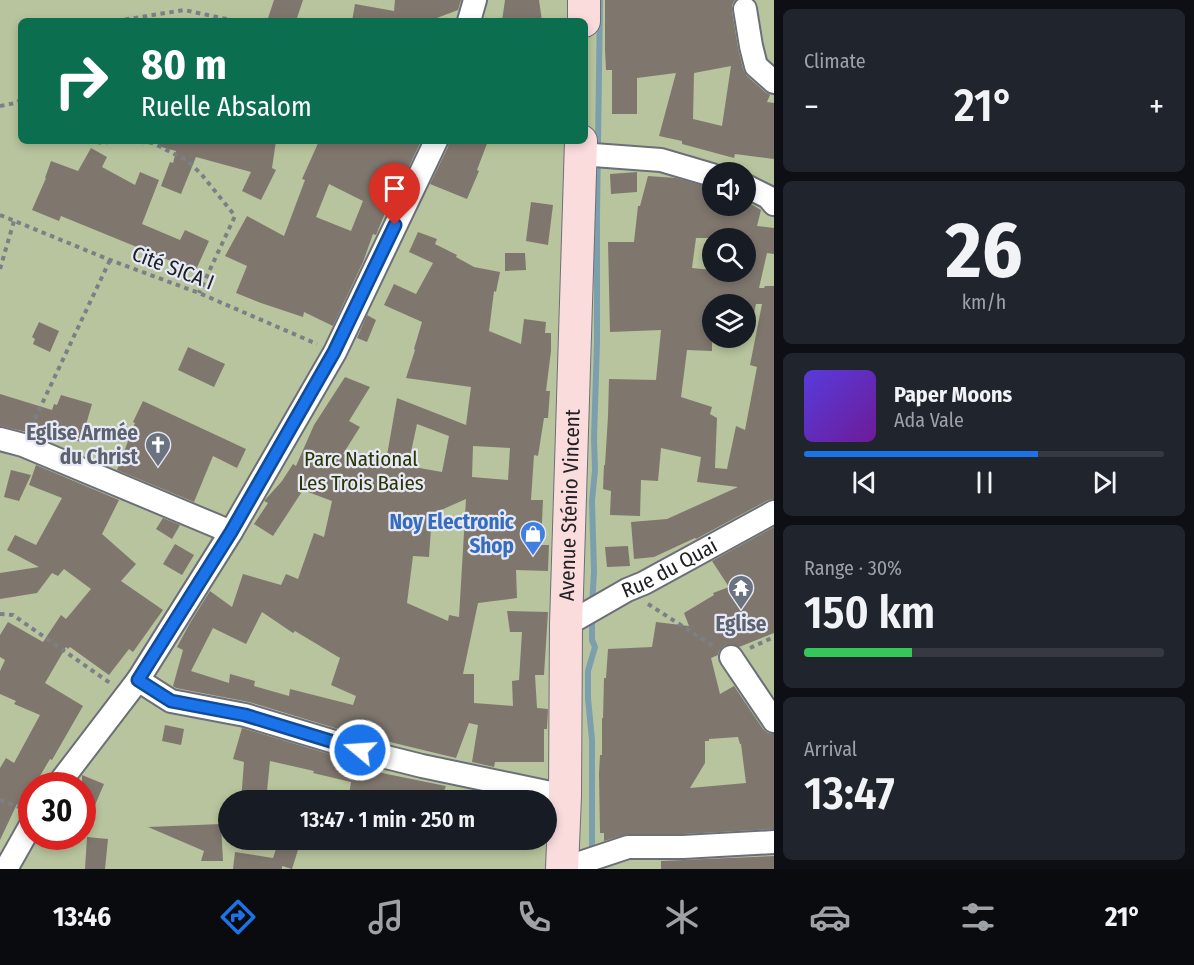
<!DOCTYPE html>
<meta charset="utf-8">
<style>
:root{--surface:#171b24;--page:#20242c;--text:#f1f3f6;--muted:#9ea1a6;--line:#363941;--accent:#1a73e8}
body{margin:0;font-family:"Fira Sans Condensed",sans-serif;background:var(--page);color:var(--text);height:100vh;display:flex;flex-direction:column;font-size:22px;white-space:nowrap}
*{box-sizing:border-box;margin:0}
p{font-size:20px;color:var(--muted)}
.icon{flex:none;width:33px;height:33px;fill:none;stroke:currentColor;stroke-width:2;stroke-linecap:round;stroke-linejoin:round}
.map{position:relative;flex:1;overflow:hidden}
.drawer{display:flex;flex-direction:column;gap:9px;padding:9px;background:#0d0f14;width:420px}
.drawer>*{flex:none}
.top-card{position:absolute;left:18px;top:18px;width:570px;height:126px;border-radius:9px;box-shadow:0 3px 9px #0003;background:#0b6e4f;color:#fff;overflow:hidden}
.fabs{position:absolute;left:702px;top:162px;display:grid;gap:12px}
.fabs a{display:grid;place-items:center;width:54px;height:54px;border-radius:50%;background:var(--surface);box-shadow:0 3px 9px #0003;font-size:30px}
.speed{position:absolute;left:18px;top:772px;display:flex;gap:12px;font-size:30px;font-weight:700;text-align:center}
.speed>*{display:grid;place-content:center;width:78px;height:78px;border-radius:50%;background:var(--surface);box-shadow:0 3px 9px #0003;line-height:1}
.speed .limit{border:9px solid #d22;background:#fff;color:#111}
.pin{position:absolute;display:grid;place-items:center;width:51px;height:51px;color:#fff;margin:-62px -26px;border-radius:50% 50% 50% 0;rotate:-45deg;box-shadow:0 0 6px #0007}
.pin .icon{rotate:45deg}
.me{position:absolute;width:66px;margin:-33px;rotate:288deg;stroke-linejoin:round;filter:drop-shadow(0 0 4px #0008)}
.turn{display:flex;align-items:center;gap:21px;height:126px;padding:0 24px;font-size:27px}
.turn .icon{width:78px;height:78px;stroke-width:2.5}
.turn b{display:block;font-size:42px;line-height:51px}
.big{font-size:45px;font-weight:600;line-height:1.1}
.drawer .card{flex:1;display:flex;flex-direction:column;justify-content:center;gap:9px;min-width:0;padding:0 21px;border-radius:9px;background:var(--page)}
.drawer .dial{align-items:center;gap:0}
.dial b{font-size:78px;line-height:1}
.song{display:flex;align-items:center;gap:18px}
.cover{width:72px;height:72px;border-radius:9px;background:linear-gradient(135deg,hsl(250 70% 55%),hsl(280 70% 35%))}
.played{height:6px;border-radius:3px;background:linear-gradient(90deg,var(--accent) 65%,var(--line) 65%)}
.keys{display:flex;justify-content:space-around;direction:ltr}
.heat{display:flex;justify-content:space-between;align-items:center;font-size:33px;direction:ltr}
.charge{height:9px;border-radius:4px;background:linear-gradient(90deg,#34c759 30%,var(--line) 0)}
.trip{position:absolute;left:218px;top:790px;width:339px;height:60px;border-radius:30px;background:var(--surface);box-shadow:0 3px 9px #0003;font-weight:600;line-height:60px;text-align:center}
.dock{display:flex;height:96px;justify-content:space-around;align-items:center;background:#090b0e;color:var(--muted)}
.dock .icon{width:42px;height:42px}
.dock .active{color:var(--accent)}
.dock b{font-size:27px;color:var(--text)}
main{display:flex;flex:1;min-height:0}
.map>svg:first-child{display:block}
</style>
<main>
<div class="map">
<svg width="774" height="869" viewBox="0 0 774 869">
<rect width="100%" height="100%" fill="#e6e9f5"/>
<path fill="#b8c49d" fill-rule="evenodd" d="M0,0H774V869H0ZM21,21H585V141H21ZM712,172H746V206H712ZM712,238H746V272H712ZM712,304H746V338H712ZM32,786H82V837H32ZM228,801H546V840H228Z"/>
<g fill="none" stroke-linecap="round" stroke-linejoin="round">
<path stroke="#7c9fae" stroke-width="6" d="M592,605L594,572L592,501L595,470L594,438L597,343V215L600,0
M592,855V740L588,698V671L595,647L592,640V615"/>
</g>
<path fill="#7f776e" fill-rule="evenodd" d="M274,0H303L296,21H267Z
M395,0H461L458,10L429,21H352L355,4L394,11Z
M505,0H539L542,21H502Z
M605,0H735L732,5V11L738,48L743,69L747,76L765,92L770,95L767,102L774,103V159L735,154L734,158L682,144V141L659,136L676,73L637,78V114H612V70H606L605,50ZM731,66L722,126L693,119L694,73Z
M159,141H276L272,168L276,170L261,200L242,191L251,172L196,157L181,194L161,186L170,162L173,163L176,151L158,146Z
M319,141H421L406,173L403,172L399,182H398L376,235L373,234L363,262L333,326L304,312L303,317L261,303L236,293L247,266L225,256L247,216L284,236L305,180L302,179ZM329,184L363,201L351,231L316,217Z
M449,141H488L477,170L479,171L467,199L430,184L448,147Z
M91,148L107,157L102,167L135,185L140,172L159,180L142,224L180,240L185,230L209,241L195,272L171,262V261L61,216L59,221L32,210L46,178H45L51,161L78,171Z
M637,172V192L611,194L610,174Z
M648,176L676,178L712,188V206H746V201L761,210L757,226L774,228V254L767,253L759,288H764L765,286H774V499L768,500L696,539L695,538L654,557L634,559L631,522L667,519L738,487L697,482L701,457L661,448L658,481L641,480L640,516L610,515L611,491L603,489L604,465H605L608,416L609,379L656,380L661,330L610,332L608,242H634L638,206H640ZM696,238H746V272H741L740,274L712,272V270L692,268ZM712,304H746V317L753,318L756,304H762L750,365L757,367L745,430L736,426L727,469L715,468L717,418L710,414L712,407L681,397L687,350L712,351Z
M531,202L553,205L548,245L526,241Z
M418,232L437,239L435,244L457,255L456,257L474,267L500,272L496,292L494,291L489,331L521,344L524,319L546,322L545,333H551V351L546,391H550L548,418H544L538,456L534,455L531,500H543L541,545H549L548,571L516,570L517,598L478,603L463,674H474V703L513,706L512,681L519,680L522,632H510L507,611L548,612L544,675H535L537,708L548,709L547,729H544V762H495L494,767L472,762L478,725L469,723L456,758L394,743L345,728V731L249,702L176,688L173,686L183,650L177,647L190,623L210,591L232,607L243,574L281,585L286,574L298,579L314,533L324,537L332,501L303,490L273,536L254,524L268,503L264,501L282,481L293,464L296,466L314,425L345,377L370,387L349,421L360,427L343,454L386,461L397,398L466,425L471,387L406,378L415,350L414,349L422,322L384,305L394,284L416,294L433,263L409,252ZM417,424L449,436L442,472L408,466ZM473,446L510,448L508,480L472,477ZM466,499L459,617L449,615L448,621L407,603L413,556L429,557L432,514ZM262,612L293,633L295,631L340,658L331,685L356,696L353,705L290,689L289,696L254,686L255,681L230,674L229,683L191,671L213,628L246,644Z
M505,253H525L526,270L505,271Z
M367,315L376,320L367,342L357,338Z
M39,322L59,331L50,352L33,344L35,339L32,337Z
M188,347L225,364L214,387L178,370Z
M0,394L52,410L54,404L57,405L61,395L92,404L81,442L29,426L27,432L0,426Z
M143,401L246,449L237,468L213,456L194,502L117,470L135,423L133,422Z
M36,465L119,500L102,534L136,564L121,581L163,610L133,652L129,649L109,675L70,647L68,649L66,647L45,683L83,706L52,760L50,759L34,786H32V790L21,807L17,804L0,840V768L6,758L14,763L40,715L14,704L16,701L0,694V671L5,660L0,657V635L8,622L43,642L61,615L66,619L91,589L64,569L58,576L52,573L37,593L0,599V573L39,567L7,550L15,535L36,545L62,498L29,485Z
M11,470L31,475L19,501L4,497Z
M163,518L180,525L172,539L156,529Z
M774,527V633L739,647L731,644L724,646L719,651L718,655L711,658L720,694L734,686L763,729L768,733L774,734V829L683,834H628L604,841V833H600L599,774L600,755H602V718H603L604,678H606L608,649L652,647L656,622L689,626L684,613L714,595L713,593L729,587L712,561ZM738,737L740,744H741L746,783L690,788L705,763V741H709V739Z
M175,544L194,555L182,575L163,564Z
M628,546L630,566L607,567L605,547Z
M165,725L184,729L181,745L162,741Z
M242,728L339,757L338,761L372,767L378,769L377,772L446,786L440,801H416L373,793L372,799L349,795L351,782L313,773L314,771L270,761L266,801H241L244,762L233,759Z
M82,775L104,784L95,805L82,799Z
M221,824L223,861H201L204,851L148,827Z
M87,837L108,839L105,869H85Z
M279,840H301L292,869L282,866V869H233L235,852L273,858Z
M774,856V869H661V861Z"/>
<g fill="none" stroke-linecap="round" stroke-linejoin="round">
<defs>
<g id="minor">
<path d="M745,9L751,46L756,66L774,82"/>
<path d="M469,21L475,0"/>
<path d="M580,154L661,160L712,175"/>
<path d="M746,186L768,197L774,204"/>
<path d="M0,439L23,445L231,532"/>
<path id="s1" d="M566,625L627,590L644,583L774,512"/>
<path d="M731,657L774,721"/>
<path d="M138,680L171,701L245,715L378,755L422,766L565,796"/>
<path d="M57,786L138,680L231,532L335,352L436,141"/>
<path d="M6,869L32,823"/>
<path d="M562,869L628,847H683L774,842"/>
</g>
<g id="secondary">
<path d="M584,21V0"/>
<path id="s2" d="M562,869L565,796L566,625L581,141"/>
</g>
</defs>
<use href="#minor" stroke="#6c6f79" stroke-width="26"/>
<use href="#secondary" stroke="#6c6f79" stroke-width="34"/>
<path stroke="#7d7f87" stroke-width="4" stroke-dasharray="4.5 4.5" stroke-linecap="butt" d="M116,21L184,10L236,21
M0,106L15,103L21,100
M88,141L104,143L111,141
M131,141L153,143L188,161L202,175L235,216L199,293
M0,215L110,260L199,293L317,344
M0,269L14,221
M31,427L110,260
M648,604L715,647
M0,614L13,615L110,683
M750,648L774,637
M0,800L19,807"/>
<use href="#minor" stroke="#fff" stroke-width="22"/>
<use href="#secondary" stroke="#fbdcdd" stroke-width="32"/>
</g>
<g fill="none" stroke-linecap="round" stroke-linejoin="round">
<defs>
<path id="route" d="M360,750L245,715L171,701L138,680L231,532L334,352L395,225"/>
</defs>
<use href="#route" stroke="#114b97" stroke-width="15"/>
<use href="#route" stroke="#1a73e8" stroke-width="10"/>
</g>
<defs>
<symbol id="church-pin" viewBox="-11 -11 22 30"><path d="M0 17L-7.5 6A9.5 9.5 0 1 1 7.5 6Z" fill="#6b7280" stroke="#e6e9f5"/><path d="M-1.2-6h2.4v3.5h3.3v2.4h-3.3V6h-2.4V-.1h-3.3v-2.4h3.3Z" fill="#fff"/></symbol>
<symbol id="shop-pin" viewBox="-11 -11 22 30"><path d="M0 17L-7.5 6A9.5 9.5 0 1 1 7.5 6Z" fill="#3f7fe0" stroke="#e6e9f5"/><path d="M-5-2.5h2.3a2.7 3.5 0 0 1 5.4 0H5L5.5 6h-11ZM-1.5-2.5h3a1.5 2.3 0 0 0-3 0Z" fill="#fff"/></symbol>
<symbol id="temple-pin" viewBox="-11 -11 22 30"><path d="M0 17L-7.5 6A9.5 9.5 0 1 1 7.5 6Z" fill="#6b7280" stroke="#e6e9f5"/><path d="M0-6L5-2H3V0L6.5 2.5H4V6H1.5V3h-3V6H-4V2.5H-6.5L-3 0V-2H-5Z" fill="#fff"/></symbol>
</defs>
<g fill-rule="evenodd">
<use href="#church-pin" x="143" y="430" width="30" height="40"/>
<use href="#shop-pin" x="518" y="519" width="30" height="40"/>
<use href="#temple-pin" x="726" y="573" width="30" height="40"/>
</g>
<g text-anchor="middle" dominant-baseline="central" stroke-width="4.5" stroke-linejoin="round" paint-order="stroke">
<g font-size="21" fill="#202125" stroke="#e6e9f5">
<text transform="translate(173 268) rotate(21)">Cité SICA I</text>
<text stroke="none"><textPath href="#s2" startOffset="364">Avenue Sténio Vincent</textPath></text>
<text stroke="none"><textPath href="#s1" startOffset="118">Rue du Quai</textPath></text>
</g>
<g font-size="21" font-weight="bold" fill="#5b616d" stroke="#e6e9f5" text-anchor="end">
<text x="138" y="433">Eglise Armée<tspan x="138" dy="24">du Christ</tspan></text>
<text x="741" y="624" text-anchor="middle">Eglise</text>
</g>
<g font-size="21" fill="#293403" stroke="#e6e9f5">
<text x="361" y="459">Parc National<tspan x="361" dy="24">Les Trois Baies</tspan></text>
</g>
<g font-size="21" font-weight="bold" fill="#366cbe" stroke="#e6e9f5" text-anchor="end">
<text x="514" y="522">Noy Electronic<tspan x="514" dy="24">Shop</tspan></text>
</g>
</g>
</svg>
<div class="fabs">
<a><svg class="icon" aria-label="sound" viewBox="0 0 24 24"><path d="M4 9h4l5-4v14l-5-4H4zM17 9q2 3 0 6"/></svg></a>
<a><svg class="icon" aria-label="search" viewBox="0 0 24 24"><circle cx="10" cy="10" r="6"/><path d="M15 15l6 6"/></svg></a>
<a><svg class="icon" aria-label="layers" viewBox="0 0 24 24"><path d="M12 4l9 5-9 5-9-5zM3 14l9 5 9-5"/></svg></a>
</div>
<div class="speed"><div class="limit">30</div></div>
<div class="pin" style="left:395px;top:225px;background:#d93025"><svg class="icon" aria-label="arrive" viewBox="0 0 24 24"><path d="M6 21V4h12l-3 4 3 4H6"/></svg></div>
<svg class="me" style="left:360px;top:750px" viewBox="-20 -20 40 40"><circle r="17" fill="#1a73e8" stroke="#fff" stroke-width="3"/><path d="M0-11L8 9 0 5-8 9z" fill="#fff"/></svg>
<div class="trip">13:47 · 1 min · 250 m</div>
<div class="top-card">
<div class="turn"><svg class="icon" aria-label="right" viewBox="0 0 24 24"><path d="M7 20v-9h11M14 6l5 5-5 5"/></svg><div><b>80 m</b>Ruelle Absalom</div></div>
</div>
</div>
<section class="drawer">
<div class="card"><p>Climate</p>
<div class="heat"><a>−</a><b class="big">21°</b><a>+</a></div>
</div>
<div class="card dial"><b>26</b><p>km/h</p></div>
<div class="card">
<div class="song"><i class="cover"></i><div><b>Paper Moons</b><p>Ada Vale</p></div></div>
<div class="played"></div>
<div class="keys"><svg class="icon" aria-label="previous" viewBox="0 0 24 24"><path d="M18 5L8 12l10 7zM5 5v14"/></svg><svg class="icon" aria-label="pause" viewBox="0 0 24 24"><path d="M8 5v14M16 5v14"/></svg><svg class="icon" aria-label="next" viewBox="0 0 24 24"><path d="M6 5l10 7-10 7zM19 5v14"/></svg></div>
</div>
<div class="card"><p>Range · 30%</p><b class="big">150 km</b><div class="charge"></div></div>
<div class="card"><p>Arrival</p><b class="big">13:47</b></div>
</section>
</main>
<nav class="dock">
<b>13:46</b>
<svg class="icon active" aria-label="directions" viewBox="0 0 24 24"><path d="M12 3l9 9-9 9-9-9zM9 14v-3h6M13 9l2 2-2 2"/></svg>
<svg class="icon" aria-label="music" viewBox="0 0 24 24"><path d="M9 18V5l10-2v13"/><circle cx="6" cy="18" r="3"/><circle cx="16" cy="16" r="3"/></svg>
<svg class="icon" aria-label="phone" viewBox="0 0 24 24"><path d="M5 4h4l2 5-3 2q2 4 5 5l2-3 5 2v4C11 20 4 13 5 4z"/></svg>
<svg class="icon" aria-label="climate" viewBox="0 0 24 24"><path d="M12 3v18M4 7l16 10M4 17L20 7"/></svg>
<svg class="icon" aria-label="car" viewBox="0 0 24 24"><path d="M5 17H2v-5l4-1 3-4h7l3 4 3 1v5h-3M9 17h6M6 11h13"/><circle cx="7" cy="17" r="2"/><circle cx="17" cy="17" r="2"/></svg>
<svg class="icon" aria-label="filters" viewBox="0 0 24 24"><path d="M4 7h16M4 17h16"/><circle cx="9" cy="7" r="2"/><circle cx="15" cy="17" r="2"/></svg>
<b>21°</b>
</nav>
